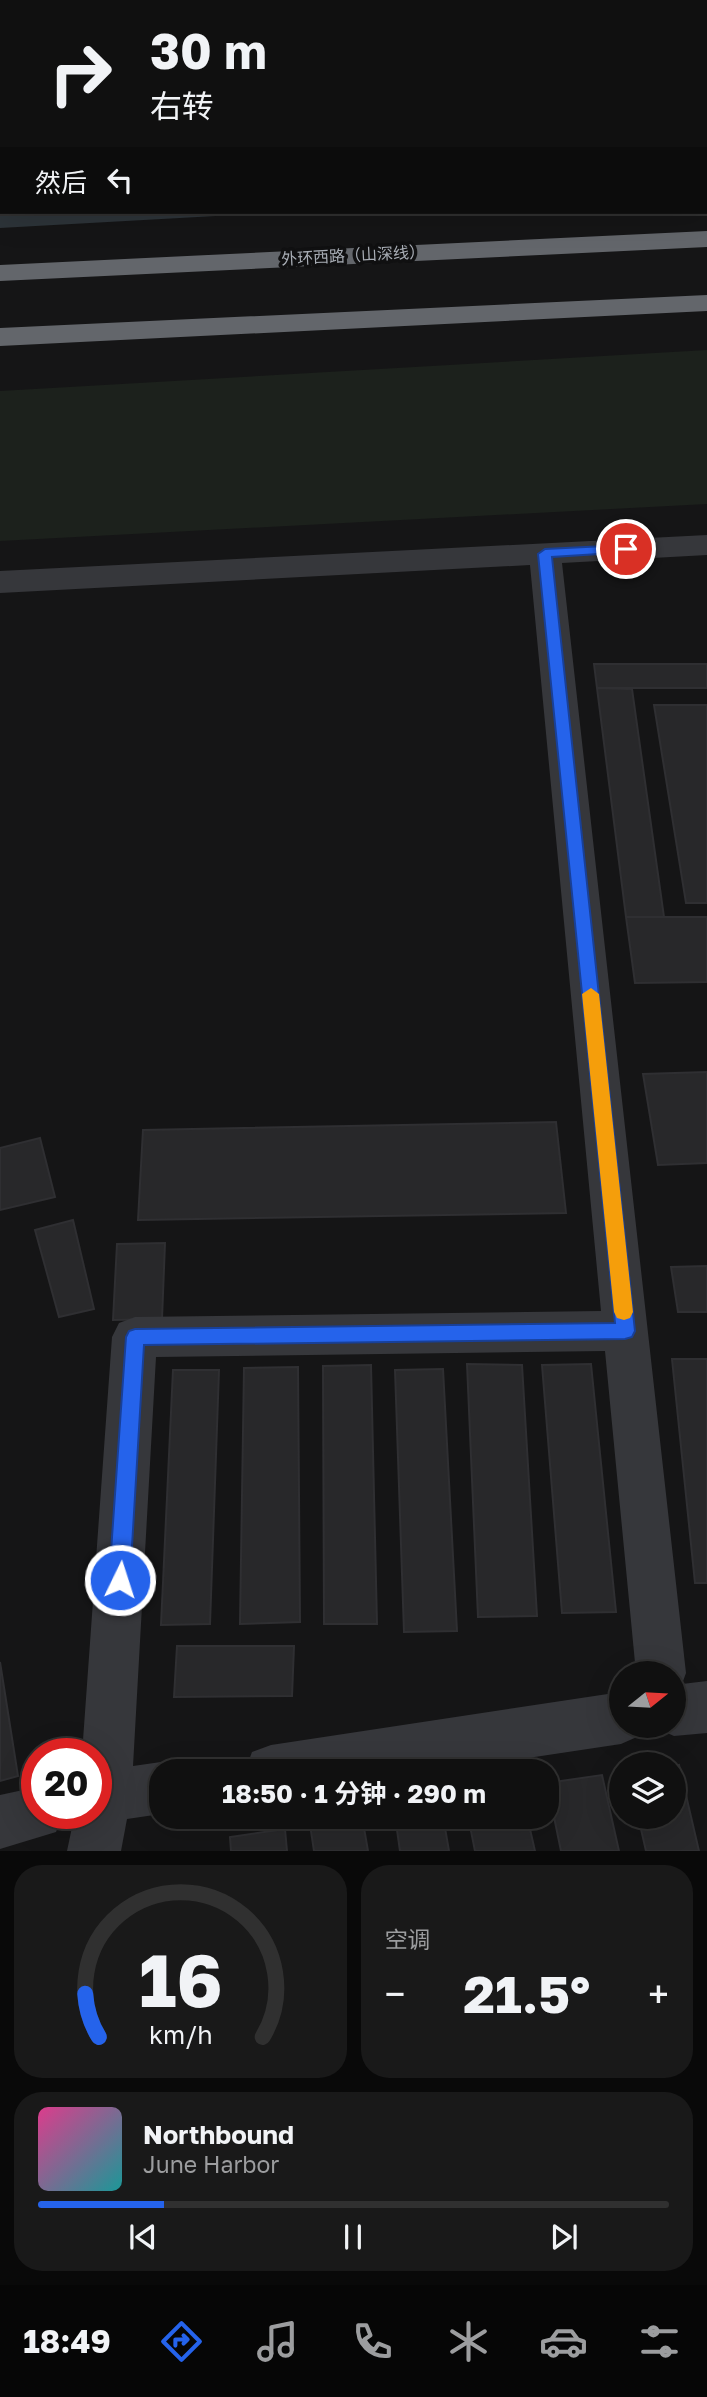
<!DOCTYPE html>
<html lang="zh">
<meta charset="utf-8">
<style>
:root{--surface:#101010;--page:#191919;--text:#f1f3f6;--muted:#9c9d9f;--line:#303030;--accent:#2563eb}
body{margin:0;font-family:"Golos Text","Noto Sans SC",sans-serif;background:var(--page);color:var(--text);height:100vh;display:flex;flex-direction:column;font-size:26px;white-space:nowrap}
*{box-sizing:border-box;margin:0}
p{font-size:23px;color:var(--muted)}
.icon{flex:none;width:38px;height:38px;fill:none;stroke:currentColor;stroke-width:2;stroke-linecap:round;stroke-linejoin:round}
.map{position:relative;height:1851px;overflow:hidden}
.panel{display:flex;flex-direction:column;gap:14px;padding:14px;background:#090909;flex:1}
.panel>*{flex:none}
.banner{position:absolute;left:0px;top:0px;width:707px;height:214px;box-shadow:0 7px 28px #0002,0 0 0 2px var(--line);background:#101010;color:var(--text);overflow:hidden}
.needle{width:46px;rotate:72deg}
.fabs{position:absolute;left:609px;top:1661px;display:grid;gap:14px}
.fabs a{display:grid;place-items:center;width:77px;height:77px;border-radius:50%;background:var(--surface);box-shadow:0 7px 28px #0002,0 0 0 2px var(--line);font-size:35px}
.speed{position:absolute;left:21px;top:1738px;display:flex;gap:14px;font-size:35px;font-weight:700;text-align:center}
.speed>*{display:grid;place-content:center;width:91px;height:91px;border-radius:50%;background:var(--surface);box-shadow:0 7px 28px #0002,0 0 0 2px var(--line);line-height:1}
.speed .limit{border:10px solid #d22;background:#fff;color:#111}
.pin{position:absolute;display:grid;place-items:center;width:60px;height:60px;color:#fff;margin:-30px;border:4px solid #fff;border-radius:50%;box-shadow:0 2px 7px #0007}
.me{position:absolute;width:77px;margin:-38px;rotate:4deg;stroke-linejoin:round;filter:drop-shadow(0 0 5px #0008)}
.turn{display:flex;align-items:center;gap:24px;height:147px;padding:0 35px;font-size:32px}
.turn .icon{width:91px;height:91px;stroke-width:2.5}
.turn b{display:block;font-size:49px;line-height:60px}
.then{display:flex;align-items:center;height:66px;padding:0 35px;background:#0003;gap:14px;font-size:26px}
.big{font-size:52px;font-weight:700;line-height:1.1}
.panel .card{flex:1;display:flex;flex-direction:column;justify-content:center;gap:10px;min-width:0;padding:0 24px;border-radius:28px;background:var(--page)}
.panel .dial{align-items:center;gap:0}
.dial svg{height:182px;overflow:visible;fill:none;stroke:var(--line);stroke-width:7;stroke-linecap:round;text-anchor:middle}
.dial text{fill:var(--text);stroke:none}
.song{display:flex;align-items:center;gap:21px}
.cover{width:84px;height:84px;border-radius:10px;background:linear-gradient(135deg,hsl(330 70% 55%),hsl(180 70% 35%))}
.played{height:7px;border-radius:4px;background:linear-gradient(90deg,var(--accent) 20%,var(--line) 20%)}
.keys{display:flex;justify-content:space-around;direction:ltr}
.heat{display:flex;justify-content:space-between;align-items:center;font-size:38px;direction:ltr}
.panel .tiles{flex:1;display:grid;gap:14px;grid-template-columns:1fr 1fr}
.card:last-child{grid-column:span 2}
.trip{position:absolute;left:149px;top:1759px;width:410px;height:70px;border-radius:28px;background:var(--surface);box-shadow:0 7px 28px #0002,0 0 0 2px var(--line);font-weight:700;line-height:70px;text-align:center}
.tab-bar{display:flex;height:112px;justify-content:space-around;align-items:center;background:#060606;color:var(--muted)}
.tab-bar .icon{width:49px;height:49px}
.tab-bar .on{color:var(--accent)}
.tab-bar b{font-size:32px;color:var(--text)}
.map>svg:first-child{display:block}
</style>
<div class="map">
<svg width="707" height="1851" viewBox="0 0 707 1851">
<rect width="100%" height="100%" fill="#151516"/>
<path fill="#1c211c" d="M325,0H707V143L705,2H320Z
M707,350V504L0,541V391Z"/>
<path fill="#2d3439" d="M0,173L2,212H287L0,228Z"/>
<g fill="none" stroke-linecap="round" stroke-linejoin="round">
<path fill="#2d3439" fill-rule="evenodd" d="M237,0H257L255,2H236Z
M0,39H2V44H0Z"/>
</g>
<path fill="#28282a" stroke="#2f2f32" stroke-width="2" d="M594,664H707V688H597Z
M597,688L632,689L664,917H626Z
M654,705H707V903H686Z
M626,917H707V982L635,983Z
M707,1072V1163L658,1165L643,1074Z
M556,1122L566,1213L138,1220L143,1130Z
M40,1138L55,1197L0,1210V1148Z
M73,1220L94,1309L59,1317L35,1230Z
M165,1243L162,1319L113,1320L117,1244Z
M707,1266V1312H678L671,1267Z
M672,1359H707V1583H695Z
M467,1364L522,1365L537,1616L478,1617Z
M591,1364L616,1612L562,1613L542,1365Z
M371,1365L377,1624H324L323,1366Z
M298,1367L300,1622L240,1624L244,1368Z
M443,1369L457,1631L404,1632L395,1370Z
M173,1370H219L210,1624L161,1625Z
M177,1646H294L292,1696L174,1697Z
M0,1662L18,1776L0,1781Z
M679,1765L699,1851H646L638,1816H674V1766Z
M602,1775L619,1851H561L547,1783Z
M318,1816H362L368,1851H314L309,1818Z
M395,1816H443L449,1851H400Z
M468,1816H527L535,1851H475Z
M285,1829L287,1851H231L230,1837Z"/>
<g fill="none" stroke-linecap="round" stroke-linejoin="round">
<path fill="#36373b" fill-rule="evenodd" d="M16,0H51L14,2Z
M707,535V555L562,563L686,1673L682,1684L707,1681V1733L674,1736L656,1728L655,1726H674V1673H636L605,1351L156,1357L133,1766L161,1762L180,1771H161V1814L127,1819L121,1851H67L75,1813H96V1754H82L112,1337L119,1323L135,1317L601,1311L530,565L0,593V571Z
M621,1692V1726H644L639,1736L621,1744L442,1771H245L252,1752L271,1745Z
M37,1787V1813H64L56,1832L0,1849V1795Z"/>
<path fill="#63666b" fill-rule="evenodd" d="M707,231V247L0,281V265Z
M707,295V311L0,346V328Z"/>
</g>
<path fill="#2563eb" stroke="#184099" stroke-width="2" d="M626,545L633,549L631,552L552,557L635,1331L632,1337L625,1339L144,1345L130,1580L127,1587L120,1590L112,1587L109,1580L126,1337L129,1331L135,1329L615,1323L538,554L545,549Z"/>
<path fill="#f59e0b" d="M591,988L599,994L633,1312L630,1318L624,1320L617,1318L614,1312L582,994Z"/>
<g text-anchor="middle" dominant-baseline="central" stroke-width="7" stroke-linejoin="round" paint-order="stroke">
<g font-size="16" fill="#a8adb5" stroke="#101011">
<text transform="translate(353 255) rotate(-3)">外环西路（山深线）</text>
</g>
</g>
</svg>
<div class="fabs">
<a><svg class="needle" viewBox="-14 -14 28 28"><path d="M0-13l5 13h-10z" fill="#e53935"/><path d="M0 13l5-13h-10z" fill="#9c9d9f"/></svg></a>
<a><svg class="icon" aria-label="layers" viewBox="0 0 24 24"><path d="M12 4l9 5-9 5-9-5zM3 14l9 5 9-5"/></svg></a>
</div>
<div class="speed"><div class="limit">20</div></div>
<div class="pin" style="left:626px;top:549px;background:#d93025"><svg class="icon" aria-label="arrive" viewBox="0 0 24 24"><path d="M6 21V4h12l-3 4 3 4H6"/></svg></div>
<svg class="me" style="left:120px;top:1580px" viewBox="-20 -20 40 40"><circle r="17" fill="#2563eb" stroke="#fff" stroke-width="3"/><path d="M0-11L8 9 0 5-8 9z" fill="#fff"/></svg>
<div class="trip">18:50 · 1 分钟 · 290 m</div>
<div class="banner">
<div class="turn"><svg class="icon" aria-label="right" viewBox="0 0 24 24"><path d="M7 20v-9h11M14 6l5 5-5 5"/></svg><div><b>30 m</b>右转</div></div>
<div class="then">然后<svg class="icon" aria-label="left" viewBox="0 0 24 24"><path d="M17 20v-9H6M10 6l-5 5 5 5"/></svg></div>
</div>
</div>
<section class="panel">
<div class="tiles">
<div class="card dial"><svg viewBox="0 0 100 80">
<path d="M14 69A42 42 0 1 1 86 69"/>
<path d="M14 69A42 42 0 0 1 8 50" stroke="#2563eb"/>
<text x="50" y="56" font-size="32" font-weight="700">16</text>
<text x="50" y="72" font-size="11">km/h</text>
</svg></div>
<div class="card"><p>空调</p>
<div class="heat"><a>−</a><b class="big">21.5°</b><a>+</a></div>
</div>
<div class="card">
<div class="song"><i class="cover"></i><div><b>Northbound</b><p>June Harbor</p></div></div>
<div class="played"></div>
<div class="keys"><svg class="icon" aria-label="previous" viewBox="0 0 24 24"><path d="M18 5L8 12l10 7zM5 5v14"/></svg><svg class="icon" aria-label="pause" viewBox="0 0 24 24"><path d="M8 5v14M16 5v14"/></svg><svg class="icon" aria-label="next" viewBox="0 0 24 24"><path d="M6 5l10 7-10 7zM19 5v14"/></svg></div>
</div>
</div>
</section>
<nav class="tab-bar">
<b>18:49</b>
<svg class="icon on" aria-label="directions" viewBox="0 0 24 24"><path d="M12 3l9 9-9 9-9-9zM9 14v-3h6M13 9l2 2-2 2"/></svg>
<svg class="icon" aria-label="music" viewBox="0 0 24 24"><path d="M9 18V5l10-2v13"/><circle cx="6" cy="18" r="3"/><circle cx="16" cy="16" r="3"/></svg>
<svg class="icon" aria-label="phone" viewBox="0 0 24 24"><path d="M5 4h4l2 5-3 2q2 4 5 5l2-3 5 2v4C11 20 4 13 5 4z"/></svg>
<svg class="icon" aria-label="climate" viewBox="0 0 24 24"><path d="M12 3v18M4 7l16 10M4 17L20 7"/></svg>
<svg class="icon" aria-label="car" viewBox="0 0 24 24"><path d="M5 17H2v-5l4-1 3-4h7l3 4 3 1v5h-3M9 17h6M6 11h13"/><circle cx="7" cy="17" r="2"/><circle cx="17" cy="17" r="2"/></svg>
<svg class="icon" aria-label="filters" viewBox="0 0 24 24"><path d="M4 7h16M4 17h16"/><circle cx="9" cy="7" r="2"/><circle cx="15" cy="17" r="2"/></svg>
</nav>
